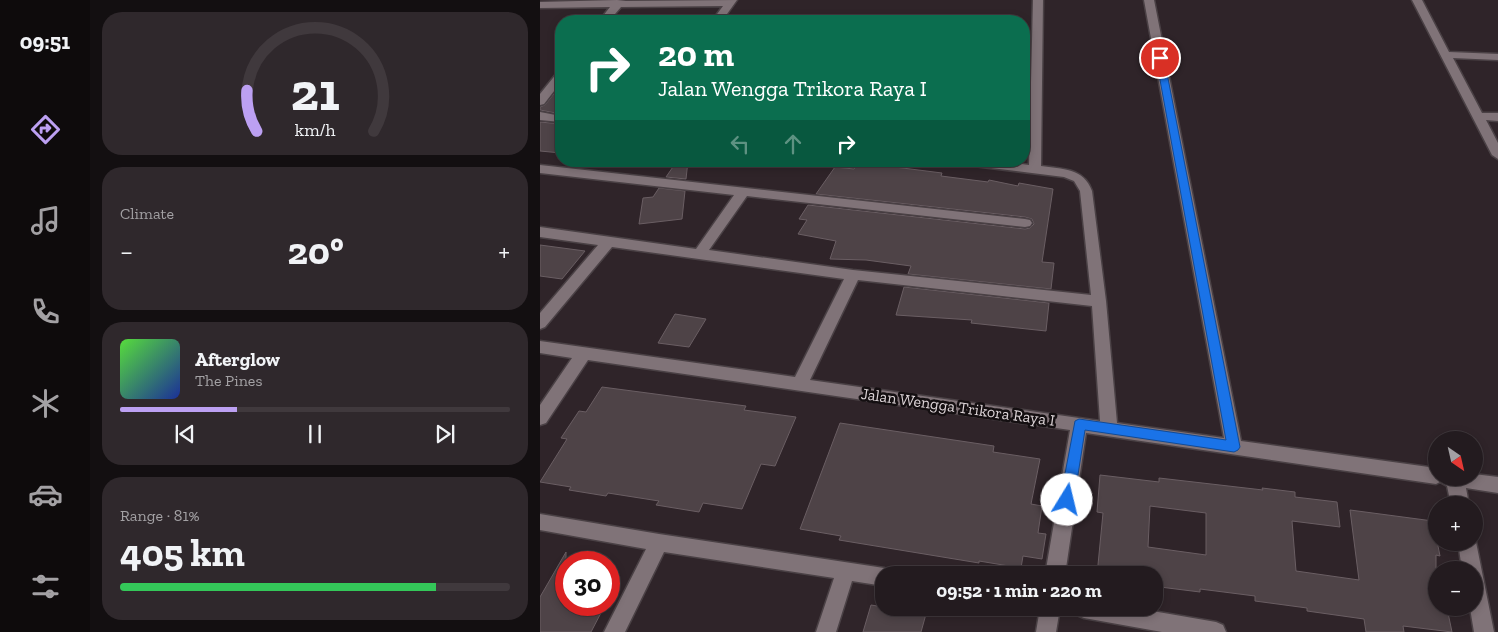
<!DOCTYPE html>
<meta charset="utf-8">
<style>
:root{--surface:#231b1f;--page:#2f282c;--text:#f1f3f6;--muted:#a3a1a4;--line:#40393d;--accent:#bca0f2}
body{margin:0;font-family:"Zilla Slab",serif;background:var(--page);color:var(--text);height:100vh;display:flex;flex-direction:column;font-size:19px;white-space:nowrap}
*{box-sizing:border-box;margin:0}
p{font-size:16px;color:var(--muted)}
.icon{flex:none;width:28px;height:28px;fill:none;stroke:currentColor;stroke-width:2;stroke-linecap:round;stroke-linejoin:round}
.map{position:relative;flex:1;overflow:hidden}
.drawer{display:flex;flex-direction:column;gap:12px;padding:12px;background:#130f11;width:450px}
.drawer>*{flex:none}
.hud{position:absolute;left:15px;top:15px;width:475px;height:152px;border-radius:20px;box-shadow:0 2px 8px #0003,0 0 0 1px var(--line);background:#0b6e4f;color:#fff;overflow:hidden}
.needle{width:32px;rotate:146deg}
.tools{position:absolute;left:888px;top:431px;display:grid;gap:10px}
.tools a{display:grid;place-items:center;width:55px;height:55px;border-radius:50%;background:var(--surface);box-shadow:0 2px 8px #0003,0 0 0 1px var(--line);font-size:25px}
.speed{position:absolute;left:15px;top:551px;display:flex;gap:10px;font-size:25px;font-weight:700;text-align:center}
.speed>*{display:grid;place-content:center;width:65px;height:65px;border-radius:50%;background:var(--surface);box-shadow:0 2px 8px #0003,0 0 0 1px var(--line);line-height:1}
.speed .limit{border:8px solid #d22;background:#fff;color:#111}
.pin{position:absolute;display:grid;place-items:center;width:42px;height:42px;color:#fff;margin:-21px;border:2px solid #fff;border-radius:50%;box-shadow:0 1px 5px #0007}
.me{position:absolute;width:55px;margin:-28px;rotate:9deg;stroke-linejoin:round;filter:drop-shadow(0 0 4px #0008)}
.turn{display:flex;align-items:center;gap:18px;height:105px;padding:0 20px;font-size:22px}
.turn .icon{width:65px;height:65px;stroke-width:2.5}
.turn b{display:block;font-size:35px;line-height:42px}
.lanes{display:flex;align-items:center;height:48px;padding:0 20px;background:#0003;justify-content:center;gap:25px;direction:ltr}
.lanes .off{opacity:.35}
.big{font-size:38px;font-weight:700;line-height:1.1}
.drawer .card{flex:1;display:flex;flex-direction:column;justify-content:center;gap:8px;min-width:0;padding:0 18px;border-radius:20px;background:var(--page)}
.drawer .dial{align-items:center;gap:0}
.dial svg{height:130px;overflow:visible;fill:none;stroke:var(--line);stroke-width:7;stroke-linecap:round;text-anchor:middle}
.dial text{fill:var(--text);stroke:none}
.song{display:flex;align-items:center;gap:15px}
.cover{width:60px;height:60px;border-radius:8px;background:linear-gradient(135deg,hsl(110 70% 55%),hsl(230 70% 35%))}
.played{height:5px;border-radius:2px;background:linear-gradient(90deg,var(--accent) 30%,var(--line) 30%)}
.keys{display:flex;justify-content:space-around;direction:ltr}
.heat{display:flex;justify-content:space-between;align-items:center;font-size:28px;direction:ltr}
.charge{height:8px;border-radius:4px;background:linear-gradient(90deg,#34c759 81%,var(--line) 0)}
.trip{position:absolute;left:335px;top:566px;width:288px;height:50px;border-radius:20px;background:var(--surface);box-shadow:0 2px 8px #0003,0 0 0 1px var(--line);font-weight:700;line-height:50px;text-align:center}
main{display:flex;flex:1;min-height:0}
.tab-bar{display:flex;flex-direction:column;width:90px;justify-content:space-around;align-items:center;background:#0e0b0c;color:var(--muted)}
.tab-bar .icon{width:35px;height:35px}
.tab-bar .selected{color:var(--accent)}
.tab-bar b{font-size:22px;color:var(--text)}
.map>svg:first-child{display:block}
</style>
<main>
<nav class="tab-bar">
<b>09:51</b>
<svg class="icon selected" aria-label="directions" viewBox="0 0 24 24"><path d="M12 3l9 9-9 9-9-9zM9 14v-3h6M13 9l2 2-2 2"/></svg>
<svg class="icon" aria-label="music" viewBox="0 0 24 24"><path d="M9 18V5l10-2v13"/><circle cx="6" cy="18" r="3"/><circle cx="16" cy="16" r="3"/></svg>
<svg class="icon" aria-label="phone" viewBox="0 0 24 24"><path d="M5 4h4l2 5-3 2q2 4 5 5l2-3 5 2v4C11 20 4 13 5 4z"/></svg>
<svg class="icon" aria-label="climate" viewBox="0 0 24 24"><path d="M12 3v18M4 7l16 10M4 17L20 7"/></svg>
<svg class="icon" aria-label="car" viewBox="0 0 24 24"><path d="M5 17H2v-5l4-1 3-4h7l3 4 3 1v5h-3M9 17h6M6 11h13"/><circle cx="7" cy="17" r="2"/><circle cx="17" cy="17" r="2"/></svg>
<svg class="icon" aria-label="filters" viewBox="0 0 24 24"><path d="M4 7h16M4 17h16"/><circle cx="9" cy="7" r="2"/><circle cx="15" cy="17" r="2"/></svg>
</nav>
<section class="drawer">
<div class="card dial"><svg viewBox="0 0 100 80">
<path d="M14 69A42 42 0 1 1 86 69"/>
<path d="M14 69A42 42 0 0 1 8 44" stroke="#bca0f2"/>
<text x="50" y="56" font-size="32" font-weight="700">21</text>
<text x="50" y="72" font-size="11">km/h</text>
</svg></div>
<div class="card"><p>Climate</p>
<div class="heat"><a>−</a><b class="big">20°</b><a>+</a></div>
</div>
<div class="card">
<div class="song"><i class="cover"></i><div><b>Afterglow</b><p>The Pines</p></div></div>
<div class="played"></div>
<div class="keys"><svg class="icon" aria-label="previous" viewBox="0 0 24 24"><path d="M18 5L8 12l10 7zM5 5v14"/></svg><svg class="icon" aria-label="pause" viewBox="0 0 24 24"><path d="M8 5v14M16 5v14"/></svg><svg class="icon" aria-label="next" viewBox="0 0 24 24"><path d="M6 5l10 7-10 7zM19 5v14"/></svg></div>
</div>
<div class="card"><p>Range · 81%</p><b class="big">405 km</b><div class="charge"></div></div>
</section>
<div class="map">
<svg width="958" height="632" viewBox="0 0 958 632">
<rect width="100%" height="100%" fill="#2f2429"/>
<path fill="#4e4347" stroke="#6a5e63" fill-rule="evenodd" d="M21,85V114L0,110V107L5,105Z
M0,122L21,124V153L0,151Z
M137,161H148L146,179L126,177Z
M319,161H341L339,165L402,173L401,176L448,182L449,180L478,186L479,183L513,189L502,262L514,263L511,289L368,274L371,266L326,260L290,259L296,241L258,234L267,220L259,219L268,205L485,229L490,228L494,224L492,219L485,217L276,194L295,167L314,169Z
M119,188L145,191L142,219L99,224L103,198L113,197Z
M0,245L45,251L22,279L0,276Z
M364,287L509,303L506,331L431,323L432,320L356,315Z
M135,314L166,319L149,347L118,343Z
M62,387L206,406L204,410L256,417L235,466L221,464L202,509L163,503L159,512L116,505L119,501L68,493L66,496L29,490L31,487L0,482L27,439L21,438L39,411L46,412Z
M300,423L454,446L453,452L500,459L491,504L502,506L498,533L506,534L502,559L483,556L481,568L439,561V563L299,540L301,536L260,529Z
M560,475L619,482V478L723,490L722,488L755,492V497L797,502L800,527L752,521L756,571L819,580L810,510L893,521L900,556L896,555V608H907L912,632L863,626L864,632H826L824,619L767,611V608L715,601V596L660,589V592L620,587V585L614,584V575H557L563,513L557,512ZM610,506L666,513V555L608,547Z
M26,552V605L63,609L51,632H0V597Z
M331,605L386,614L381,632H323Z"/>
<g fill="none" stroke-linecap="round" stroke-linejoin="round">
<defs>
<path id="minor" d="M77,0L86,1L197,0L182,21H172L183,6L81,7L69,21H59L70,7L0,8V2Z
M493,0H503L501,166C522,169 544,168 552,191L566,301L577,423L684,438L604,0H614L701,441L896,468V478H934V474L958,477V493L926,488L929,505H911L907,486L900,482L896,484L546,433L525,575H505L530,430L48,360L6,423L0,425V405L32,358L0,353V341L255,377L304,279L72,247L5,327L0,329V313L58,245L0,237V227L156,249L194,195L0,173V165L485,219L490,220L492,223L490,226L485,227L207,196L169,250L313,270L551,295L540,191L534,181L524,177L426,165L420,161H459L489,165ZM318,280L552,306L560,421L270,380Z
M872,0H882L909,52L958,54V60L913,58L942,113H958V121L946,120L958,143V159L952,155Z
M21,72V82L4,104L0,105V94L17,73Z
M0,112L21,116V122L0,120Z
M0,514L119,534L344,568L351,571L353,575H344V586L312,581L296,632H276L294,578L124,552L85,632H64L106,549L0,530Z
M934,536L936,542L954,632H934L930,608H934V570H922L918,542H934Z
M500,608H520L516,632H496Z
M534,608H595L676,622L683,625L686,632H622L544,618L537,615Z"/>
</defs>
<use href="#minor" stroke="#4a4145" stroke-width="3"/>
<use href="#minor" fill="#807378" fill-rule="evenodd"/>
</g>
<path fill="#1a73e8" stroke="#114b97" d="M620,56L624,58L700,447L698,450L694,452L545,430L534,500L532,504L527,506L522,504L520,500L535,421L539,419L686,440L616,58Z"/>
<g text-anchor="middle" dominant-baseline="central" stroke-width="5" stroke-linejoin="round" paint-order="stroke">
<g font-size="16" fill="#ddd5d8" stroke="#140f11">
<text transform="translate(418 407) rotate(8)">Jalan Wengga Trikora Raya I</text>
</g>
</g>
</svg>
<div class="tools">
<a><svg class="needle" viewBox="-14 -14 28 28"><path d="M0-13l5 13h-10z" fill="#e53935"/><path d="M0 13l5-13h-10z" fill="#a3a1a4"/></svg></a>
<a>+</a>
<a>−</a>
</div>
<div class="speed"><div class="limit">30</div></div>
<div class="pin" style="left:620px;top:58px;background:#d93025"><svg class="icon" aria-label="arrive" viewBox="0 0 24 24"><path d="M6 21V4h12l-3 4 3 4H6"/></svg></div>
<svg class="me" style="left:527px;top:500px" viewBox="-20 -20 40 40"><circle r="19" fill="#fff"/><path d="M0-13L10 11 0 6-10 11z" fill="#1a73e8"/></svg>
<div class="trip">09:52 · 1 min · 220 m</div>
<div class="hud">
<div class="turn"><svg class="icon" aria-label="right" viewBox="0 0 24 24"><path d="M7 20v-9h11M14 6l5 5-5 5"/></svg><div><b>20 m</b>Jalan Wengga Trikora Raya I</div></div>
<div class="lanes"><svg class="icon off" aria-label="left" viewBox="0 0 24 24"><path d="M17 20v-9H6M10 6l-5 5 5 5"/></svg><svg class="icon off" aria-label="ahead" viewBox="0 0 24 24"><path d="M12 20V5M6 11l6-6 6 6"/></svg><svg class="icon" aria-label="right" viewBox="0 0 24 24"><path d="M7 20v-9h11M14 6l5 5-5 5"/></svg></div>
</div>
</div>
</main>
